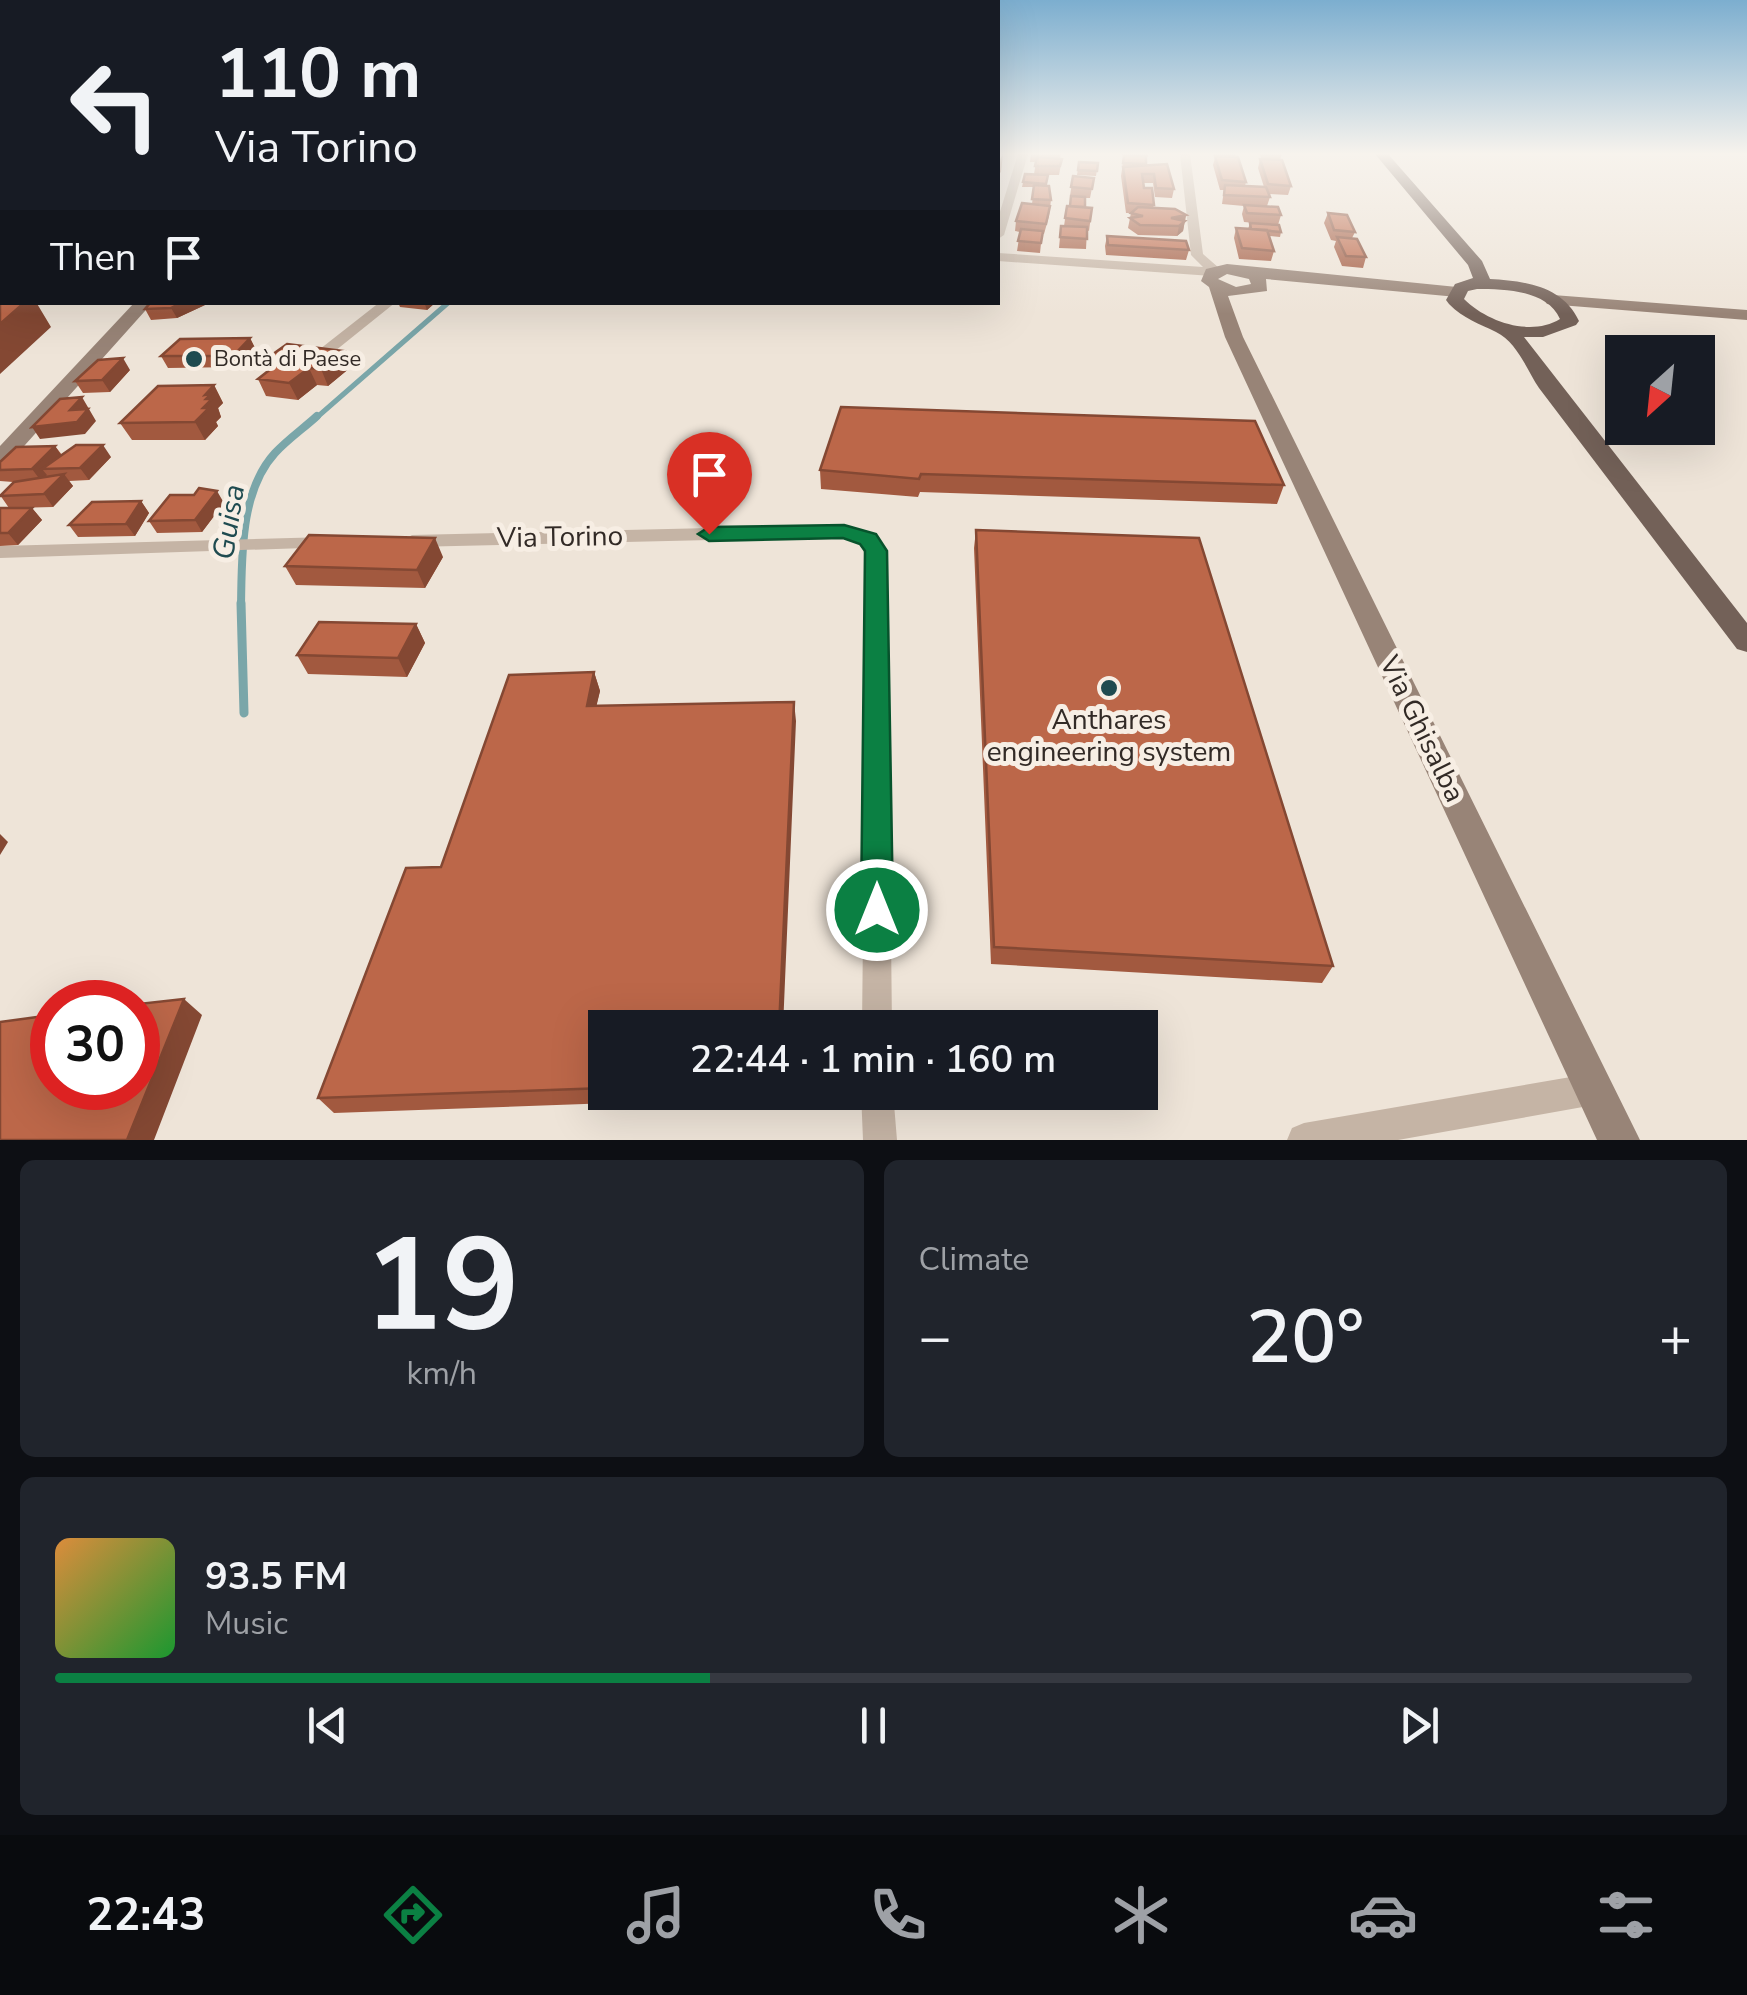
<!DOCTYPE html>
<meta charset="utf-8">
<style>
:root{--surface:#171b24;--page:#20242c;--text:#f1f3f6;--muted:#9ea1a6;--line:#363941;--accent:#0b8043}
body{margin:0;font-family:"Nunito Sans",sans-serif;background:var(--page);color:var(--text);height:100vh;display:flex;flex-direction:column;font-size:38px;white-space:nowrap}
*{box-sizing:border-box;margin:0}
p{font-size:32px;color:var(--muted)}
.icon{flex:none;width:55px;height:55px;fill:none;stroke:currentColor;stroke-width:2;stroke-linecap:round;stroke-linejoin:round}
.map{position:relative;height:1140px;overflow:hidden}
.drawer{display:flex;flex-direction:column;gap:20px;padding:20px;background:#0d0f14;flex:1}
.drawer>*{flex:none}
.guide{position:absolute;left:0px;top:0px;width:1000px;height:305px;box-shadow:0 10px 40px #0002;background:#171b24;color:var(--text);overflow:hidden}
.needle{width:65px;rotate:207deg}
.buttons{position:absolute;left:1605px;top:335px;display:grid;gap:20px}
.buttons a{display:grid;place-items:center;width:110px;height:110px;border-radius:0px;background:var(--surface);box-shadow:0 10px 40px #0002;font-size:50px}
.speed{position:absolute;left:30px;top:980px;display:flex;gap:20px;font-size:50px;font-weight:700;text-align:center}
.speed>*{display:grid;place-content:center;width:130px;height:130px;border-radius:50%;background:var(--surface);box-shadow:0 10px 40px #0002;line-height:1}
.speed .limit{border:15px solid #d22;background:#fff;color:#111}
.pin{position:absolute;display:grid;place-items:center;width:85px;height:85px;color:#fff;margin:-102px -42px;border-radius:50% 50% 50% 0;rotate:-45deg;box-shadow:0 0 10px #0007}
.pin .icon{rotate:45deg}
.me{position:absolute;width:110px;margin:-55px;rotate:0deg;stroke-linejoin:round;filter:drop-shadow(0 0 8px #0008)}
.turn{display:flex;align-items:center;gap:35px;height:210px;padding:0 50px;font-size:45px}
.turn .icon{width:130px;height:130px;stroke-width:2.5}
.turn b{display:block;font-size:70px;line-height:85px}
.then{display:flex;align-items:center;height:95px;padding:0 50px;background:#0003;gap:20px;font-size:38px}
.big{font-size:75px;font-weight:600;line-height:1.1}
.drawer .tile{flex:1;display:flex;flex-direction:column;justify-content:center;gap:15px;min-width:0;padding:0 35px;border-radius:15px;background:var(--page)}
.drawer .dial{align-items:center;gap:0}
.dial b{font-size:130px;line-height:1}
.song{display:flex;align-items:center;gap:30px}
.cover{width:120px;height:120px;border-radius:15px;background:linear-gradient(135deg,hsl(30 70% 55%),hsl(130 70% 35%))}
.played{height:10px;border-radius:5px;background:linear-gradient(90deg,var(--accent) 40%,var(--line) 40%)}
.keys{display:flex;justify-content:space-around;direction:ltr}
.heat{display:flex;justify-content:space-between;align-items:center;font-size:55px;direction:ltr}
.drawer .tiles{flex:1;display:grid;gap:20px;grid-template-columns:1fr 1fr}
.tile:last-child{grid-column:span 2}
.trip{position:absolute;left:588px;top:1010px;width:570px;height:100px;border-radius:0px;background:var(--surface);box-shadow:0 10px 40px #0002;font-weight:600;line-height:100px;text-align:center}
.menu{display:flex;height:160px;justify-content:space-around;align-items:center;background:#090b0e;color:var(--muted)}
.menu .icon{width:70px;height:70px}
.menu .active{color:var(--accent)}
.menu b{font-size:45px;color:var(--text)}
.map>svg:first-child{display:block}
</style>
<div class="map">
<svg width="1747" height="1140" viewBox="0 0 1747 1140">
<rect width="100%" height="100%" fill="#eee4d8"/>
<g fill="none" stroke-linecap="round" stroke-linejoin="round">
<path stroke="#7aa6a9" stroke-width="5" d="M315,419L449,302"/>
<path stroke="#7aa6a9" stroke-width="8" d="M241,605C242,556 240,491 275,453C288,439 304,428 317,416"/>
<path stroke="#7aa6a9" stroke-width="9" d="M241,603L244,713"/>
<path fill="#c5b4a5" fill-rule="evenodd" d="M1018,154H1028L1004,235L998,239V218Z
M1180,154H1190L1203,254L1219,268V274L1212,276L998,261V253L1203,267L1191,255Z
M380,302H396L330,355H320V349Z
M844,525L875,536L887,559L892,1028H862L867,559L860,544L842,537L412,547L402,541L412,535Z
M328,537L335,539L338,543L335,547L0,558V546Z
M1594,1073L1605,1078L1610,1089L1605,1100L1594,1105L1398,1140H1287L1292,1128L1304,1123Z
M861,1092H893L897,1140H863Z"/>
<path fill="#988477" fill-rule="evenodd" d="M1227,264L1457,287L1465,292L1457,297L1266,279L1267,291L1228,296L1243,337L1640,1140H1597L1225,337L1209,287L1201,281L1206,269ZM1227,274L1249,279L1251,284L1236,287L1218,279Z
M1553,295L1747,310V320L1547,304L1544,300Z
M135,302H153L8,464L0,466V446Z"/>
<path fill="#736158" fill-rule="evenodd" d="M1375,154H1388L1482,261L1490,279C1525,281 1563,286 1579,321L1576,325L1543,337H1524L1747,623V652L1737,649L1539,388C1527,370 1517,342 1496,332C1478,323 1464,319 1449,304L1446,300L1455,284L1473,278L1468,265ZM1477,289C1505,289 1547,290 1560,319C1531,337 1487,322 1464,299L1468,291Z"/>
</g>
<path fill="#a2593f" d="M1031,154H1061L1060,159H1062L1059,175H1047L1046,186L1051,200L1049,216L1044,234H1042L1040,253L1017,251L1020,232L1015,231L1016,221L1032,204L1034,187H1022L1025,174H1034L1036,162H1030Z
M1130,154H1148V157H1146V165L1174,189L1172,198L1155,197L1153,183H1143L1144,188L1154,205L1153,208L1186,215L1183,231L1177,236L1138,235L1128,228L1131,213H1126L1121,176L1124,155H1130Z
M1216,154H1236L1235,157L1246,182L1245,186L1264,187L1258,168L1260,159H1262L1259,154H1282L1280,160L1291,186L1288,195L1268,194L1270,197L1267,206L1281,215L1278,225L1244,222L1242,214L1244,206L1222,204L1224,190H1220L1213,165Z
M1079,162L1098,163L1096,176L1077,175Z
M1073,176L1094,178L1090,198H1085V207L1092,208L1089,231L1087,230L1086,249L1059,248L1061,226H1064L1067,206H1070V196Z
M1328,213L1355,232L1352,238L1366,257L1363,268L1342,266L1334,247L1336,241L1331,240L1324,223Z
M1250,223L1281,232L1280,237L1269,236L1274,251L1271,261L1239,259L1234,238L1236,228L1248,229Z
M1107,236L1189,250L1186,260L1106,255L1105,246Z
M398,302H436L427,310L400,307Z
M205,305L177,318L151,320L145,309Z
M250,338L256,350L239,367L168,368L161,356Z
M344,351L351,367L328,386L317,385L298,400L266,396L258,379L267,372L262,362Z
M130,370L110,392L83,393L75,381Z
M214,385L223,403L218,408L221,417L216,422L218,426L205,440H132L120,423Z
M55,446L62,455L111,457L89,480L69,481L73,486L53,507L13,508H32L42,520L18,545L0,546V508H9L0,495L13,482L0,481V462Z
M820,470L1284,485L1277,504L920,492L918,497L821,489Z
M141,501L149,513L135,536L78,537L69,525Z
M224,503L202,532L157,533L149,521Z
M976,530L1333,966L1322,983L991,964L974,548Z
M443,557L425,588L296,585L285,566Z
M416,624L425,643L407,677L308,674L297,655Z
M594,672L600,691L596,706L796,721L605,1028V1092H780V1097L334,1113L318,1098L441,867Z"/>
<path fill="#844833" d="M0,154H2V170L0,171Z
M1003,154L1001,172L998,175V162Z
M1186,215L1183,231L1177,236L1179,226L1171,218Z
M2,282V302L0,305V283Z
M25,302H36L51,327L0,374V324Z
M203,302L205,305L177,318L171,308L182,303Z
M424,302H436L427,310Z
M250,338L256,350L239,367L233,356Z
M344,351L351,367L328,386L321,369Z
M123,358L130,370L110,392L102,380Z
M309,368L317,385L298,400L289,383Z
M214,385L223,403L218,408L221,417L216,422L218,426L205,440L195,422L205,395Z
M82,397L96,421L85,434L40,439L32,427L70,410Z
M103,445L111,457L89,480L80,468Z
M55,446L63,458L42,469L47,475L41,481L32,469Z
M64,474L73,486L53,507L44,494Z
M217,491L224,503L202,532L195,520Z
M141,501L149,513L135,536L126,524Z
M32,508L42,520L18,545L8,533Z
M435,538L443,557L425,588L417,570Z
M416,624L425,643L407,677L398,658Z
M594,672L600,691L592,725L587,706Z
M794,702L796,721L783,1028H779Z
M0,834L8,842L0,855Z
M184,999L202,1015L154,1140H127Z"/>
<path fill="#bc6749" stroke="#844833" stroke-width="2.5" d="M1124,155L1146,156V164L1123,163Z
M1215,156L1238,157L1246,182L1222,180Z
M1037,157L1062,159L1060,166H1035Z
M1260,159L1282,160L1291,186L1268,184Z
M1079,162L1098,163L1097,171L1078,170Z
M1167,164L1174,189L1156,188L1154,174H1142L1144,188H1152L1154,205L1128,203L1123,167Z
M1025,174L1048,175L1046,184L1023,182Z
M1073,176L1094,178L1092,189L1071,187Z
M1034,185L1049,186L1051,200L1032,199Z
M1225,185L1266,187L1270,197L1224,195Z
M1071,196L1085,197V207L1070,206Z
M1022,203L1050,206L1046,224L1016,221Z
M1244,205L1278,207L1281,215L1247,213Z
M1067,206L1092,208L1090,221L1065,218Z
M1138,207L1175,209L1186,215L1171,218L1185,221L1179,226L1140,225L1130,218L1143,216L1131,213Z
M1328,213L1347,215L1355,232L1334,230Z
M1250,223L1279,225L1281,232L1251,229Z
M1061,226L1087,227V239L1060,237Z
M1236,228L1267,230L1274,251L1242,248Z
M1021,229L1043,231L1041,243L1018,241Z
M1107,236L1186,241L1189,250L1108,245Z
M1337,237L1357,239L1366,257L1346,256Z
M0,261H2V282L0,283Z
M0,298H2V302H25L0,324Z
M151,302H182L171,308L145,309Z
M250,338L233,356H161L180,339Z
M287,344L344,351L321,369L309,368L289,383L258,379L277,364L262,362Z
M123,358L102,380L75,381L98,360Z
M214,385L205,395L211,394L206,399H212L203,408H209L195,422L120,423L158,386Z
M82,397L70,410L88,409L77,422L32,427L60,399Z
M841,407L1255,421L1284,485L921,474L919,479L820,470Z
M76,445H103L80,468L42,469Z
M55,446L32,469L0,470V462L16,447Z
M64,474L44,494L0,496L14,482Z
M199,488L217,491L195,520L149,521L170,495H194Z
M141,501L126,524L69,525L92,502Z
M0,508H32L8,533H0Z
M976,530L1199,538L1333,966L994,947Z
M309,535L435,538L417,570L285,566Z
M319,622L416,624L398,658L297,655Z
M594,672L587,706L794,702L779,1028H605V1088L318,1098L406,868L441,867L509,675Z
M184,999L127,1140H0V1022L52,1015V1088H138V1004Z"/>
<linearGradient id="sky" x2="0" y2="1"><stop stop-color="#7caecf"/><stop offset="0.49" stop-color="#f7f3ed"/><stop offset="1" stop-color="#f7f3ed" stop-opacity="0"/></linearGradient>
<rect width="1747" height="314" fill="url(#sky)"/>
<path fill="#0b8043" stroke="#07532c" stroke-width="2.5" d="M844,525L876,534L887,551L893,910L889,921L877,925L866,921L861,910L865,551L860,544L843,538L709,541L698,534L709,527Z"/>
<g fill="#1f4b50" stroke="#f7eee4" stroke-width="4">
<circle cx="194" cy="359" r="10"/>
<circle cx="1109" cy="688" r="10"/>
</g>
<g text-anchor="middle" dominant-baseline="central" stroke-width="10" stroke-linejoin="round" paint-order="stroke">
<g font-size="22" fill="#322a26" stroke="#f7eee4" text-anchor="start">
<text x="214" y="359">Bontà di Paese</text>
</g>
<g font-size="28" fill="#322a26" stroke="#f7eee4">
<text transform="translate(560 537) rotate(-1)">Via Torino</text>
<text transform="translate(1422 729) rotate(64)">Via Ghisalba</text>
</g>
<g font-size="28" fill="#322a26" stroke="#f7eee4">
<text x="1109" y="720">Anthares<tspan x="1109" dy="32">engineering system</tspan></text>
</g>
<g font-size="30" font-style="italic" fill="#1f4b50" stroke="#f7eee4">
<text transform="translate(229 522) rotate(-81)">Guisa</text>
</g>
</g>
</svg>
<div class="buttons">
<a><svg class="needle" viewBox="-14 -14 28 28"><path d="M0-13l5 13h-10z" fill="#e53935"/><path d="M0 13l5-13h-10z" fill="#9ea1a6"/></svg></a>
</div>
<div class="speed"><div class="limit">30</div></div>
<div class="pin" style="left:709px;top:534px;background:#d93025"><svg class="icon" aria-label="arrive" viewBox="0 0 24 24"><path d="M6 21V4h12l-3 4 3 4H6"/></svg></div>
<svg class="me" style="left:877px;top:910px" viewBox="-20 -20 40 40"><circle r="17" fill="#0b8043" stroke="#fff" stroke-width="3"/><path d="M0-11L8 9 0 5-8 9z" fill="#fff"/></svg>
<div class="trip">22:44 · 1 min · 160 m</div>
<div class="guide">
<div class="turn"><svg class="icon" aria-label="left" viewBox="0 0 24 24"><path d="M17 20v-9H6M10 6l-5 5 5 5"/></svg><div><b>110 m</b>Via Torino</div></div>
<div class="then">Then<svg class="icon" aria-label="arrive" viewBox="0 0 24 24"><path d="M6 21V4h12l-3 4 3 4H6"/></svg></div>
</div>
</div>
<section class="drawer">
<div class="tiles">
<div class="tile dial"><b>19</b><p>km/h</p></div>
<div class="tile"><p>Climate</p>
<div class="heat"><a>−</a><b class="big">20°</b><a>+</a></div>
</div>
<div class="tile">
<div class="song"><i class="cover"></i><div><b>93.5 FM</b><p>Music</p></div></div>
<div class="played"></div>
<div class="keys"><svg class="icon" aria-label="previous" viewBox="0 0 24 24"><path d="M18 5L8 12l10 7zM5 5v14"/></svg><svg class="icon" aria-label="pause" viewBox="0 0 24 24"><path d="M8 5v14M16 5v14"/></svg><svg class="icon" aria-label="next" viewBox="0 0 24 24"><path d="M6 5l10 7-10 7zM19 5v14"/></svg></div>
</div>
</div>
</section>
<nav class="menu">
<b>22:43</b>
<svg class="icon active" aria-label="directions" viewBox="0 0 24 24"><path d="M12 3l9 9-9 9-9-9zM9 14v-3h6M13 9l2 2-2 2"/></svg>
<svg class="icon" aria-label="music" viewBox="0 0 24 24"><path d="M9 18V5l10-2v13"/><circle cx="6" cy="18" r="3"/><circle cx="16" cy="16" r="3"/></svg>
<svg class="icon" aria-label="phone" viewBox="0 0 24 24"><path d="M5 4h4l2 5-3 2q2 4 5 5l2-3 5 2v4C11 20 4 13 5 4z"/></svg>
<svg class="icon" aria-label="climate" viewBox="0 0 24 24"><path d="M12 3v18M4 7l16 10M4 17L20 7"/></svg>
<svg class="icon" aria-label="car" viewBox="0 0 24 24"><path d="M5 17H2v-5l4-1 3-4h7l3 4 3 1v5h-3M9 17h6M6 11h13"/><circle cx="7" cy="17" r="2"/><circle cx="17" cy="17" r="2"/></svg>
<svg class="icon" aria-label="filters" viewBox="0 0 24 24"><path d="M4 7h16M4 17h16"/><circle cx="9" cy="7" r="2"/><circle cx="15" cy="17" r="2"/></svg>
</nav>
